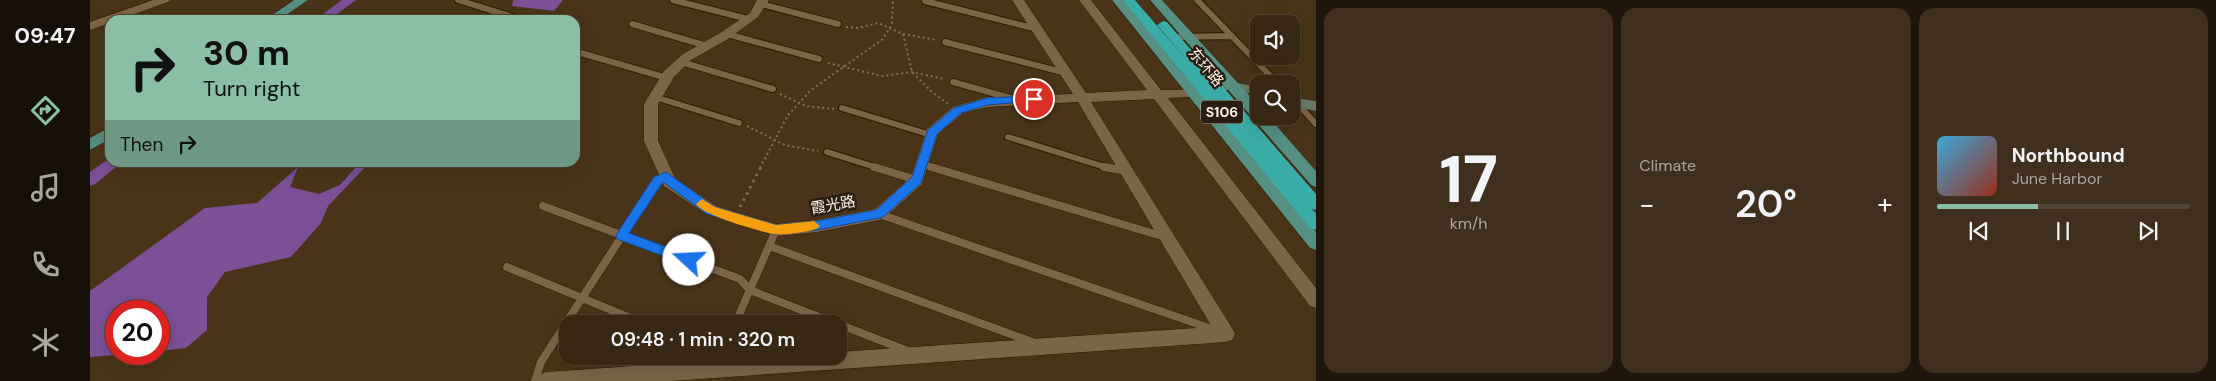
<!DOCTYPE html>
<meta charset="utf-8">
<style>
:root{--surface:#382713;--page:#3f2f1c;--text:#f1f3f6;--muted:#aba5a0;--line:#524433;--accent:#8abfa5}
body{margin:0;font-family:"DM Sans","Noto Sans SC",sans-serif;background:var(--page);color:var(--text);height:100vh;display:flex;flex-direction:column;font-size:19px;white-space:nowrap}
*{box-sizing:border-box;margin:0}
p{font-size:16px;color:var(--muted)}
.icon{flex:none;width:28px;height:28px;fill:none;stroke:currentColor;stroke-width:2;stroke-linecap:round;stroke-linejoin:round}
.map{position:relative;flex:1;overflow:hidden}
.sheet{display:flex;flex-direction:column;gap:8px;padding:8px;background:#1f150a;width:900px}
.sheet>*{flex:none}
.hud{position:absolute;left:15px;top:15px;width:475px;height:152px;border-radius:15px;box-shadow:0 5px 20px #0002,0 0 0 1px var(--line);background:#8abfa5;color:#111;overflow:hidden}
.buttons{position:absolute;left:1160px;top:15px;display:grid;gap:10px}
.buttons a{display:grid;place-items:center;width:50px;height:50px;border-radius:10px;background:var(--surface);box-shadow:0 5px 20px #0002,0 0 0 1px var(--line);font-size:25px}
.speed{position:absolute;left:15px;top:300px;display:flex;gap:10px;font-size:25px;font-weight:700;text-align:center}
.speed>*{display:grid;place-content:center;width:65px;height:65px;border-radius:50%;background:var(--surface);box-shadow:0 5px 20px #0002,0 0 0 1px var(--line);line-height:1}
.speed .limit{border:8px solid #d22;background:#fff;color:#111}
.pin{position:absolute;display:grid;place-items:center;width:42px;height:42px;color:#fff;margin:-21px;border:2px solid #fff;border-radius:50%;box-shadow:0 1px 5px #0007}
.me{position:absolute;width:55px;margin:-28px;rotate:290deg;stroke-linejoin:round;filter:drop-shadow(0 0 4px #0008)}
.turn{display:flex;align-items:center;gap:18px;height:105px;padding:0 15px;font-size:22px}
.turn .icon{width:65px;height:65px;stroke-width:2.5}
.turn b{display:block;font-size:35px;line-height:42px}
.then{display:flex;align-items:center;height:48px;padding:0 15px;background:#0003;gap:10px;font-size:19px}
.big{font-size:38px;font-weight:600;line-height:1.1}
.sheet .card{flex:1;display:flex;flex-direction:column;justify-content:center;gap:8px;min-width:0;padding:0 18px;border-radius:15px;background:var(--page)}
.sheet .dial{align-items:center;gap:0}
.dial b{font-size:65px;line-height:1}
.song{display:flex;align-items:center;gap:15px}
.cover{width:60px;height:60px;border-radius:8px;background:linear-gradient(135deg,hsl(200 70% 55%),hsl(10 70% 35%))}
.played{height:5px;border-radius:2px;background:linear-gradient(90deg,var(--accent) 40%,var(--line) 40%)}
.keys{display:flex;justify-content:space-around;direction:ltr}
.heat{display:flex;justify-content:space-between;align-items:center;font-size:28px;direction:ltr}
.sheet .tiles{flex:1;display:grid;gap:8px;grid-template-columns:repeat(3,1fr)}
.trip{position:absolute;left:469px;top:315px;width:288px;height:50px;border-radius:15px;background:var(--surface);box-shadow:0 5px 20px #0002,0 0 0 1px var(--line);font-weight:600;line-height:50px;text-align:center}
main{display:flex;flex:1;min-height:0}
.menu{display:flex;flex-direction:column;width:90px;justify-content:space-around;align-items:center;background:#161008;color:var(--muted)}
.menu .icon{width:35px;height:35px}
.menu .active{color:var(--accent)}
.menu b{font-size:22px;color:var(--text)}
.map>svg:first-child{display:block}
</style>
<main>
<nav class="menu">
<b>09:47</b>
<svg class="icon active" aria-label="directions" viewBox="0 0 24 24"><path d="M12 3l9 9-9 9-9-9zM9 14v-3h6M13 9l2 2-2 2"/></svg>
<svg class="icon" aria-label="music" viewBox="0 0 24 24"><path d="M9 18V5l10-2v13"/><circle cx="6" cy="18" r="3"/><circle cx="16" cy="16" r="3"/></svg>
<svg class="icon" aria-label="phone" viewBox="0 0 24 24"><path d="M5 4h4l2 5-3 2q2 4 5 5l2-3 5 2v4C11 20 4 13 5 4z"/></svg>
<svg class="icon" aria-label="climate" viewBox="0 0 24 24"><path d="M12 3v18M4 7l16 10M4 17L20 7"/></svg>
</nav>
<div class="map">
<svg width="1226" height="381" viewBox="0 0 1226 381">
<rect width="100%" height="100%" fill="#4a3419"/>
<path fill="#7b5097" d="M423,0H473L464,11L422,6Z
M264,163H279L238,206L231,223L201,257L135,272L117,297V330L96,348L69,351V311H26V354H38L0,357V291L115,208L167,203L208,167L200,187L229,194L250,185L267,166Z"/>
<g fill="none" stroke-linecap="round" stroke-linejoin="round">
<path fill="#7b5097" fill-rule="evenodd" d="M252,0H266L239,20H225Z
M20,158V162H32L5,184L0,186V172Z"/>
<defs>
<path id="lane-far1" d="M368,0L432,20
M583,0L658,19
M1107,0L1188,84
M835,1L947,29
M671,4L748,24
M542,24L617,46
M637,34L729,59
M1083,37L1142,36
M855,42L976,73
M491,53L577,78
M591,62L683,89
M863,82L924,99
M565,97L649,123
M1205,101L1226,124
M752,108L841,135
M918,137L1018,168
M737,152L788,168
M832,164L845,168"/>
<path id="lane" d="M784,167L827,180
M841,167L1075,237
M1014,167L1037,171
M453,206L650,279L660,290L747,324
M789,214L1125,330
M679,246L945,343
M417,267L555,324
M645,324L686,230
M748,324L818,351
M445,381L451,362L568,180L576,177"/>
<path id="street" d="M63,0H80L78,2L28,20H20V23L0,30V22Z
M667,0H679L668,17L638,39L601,60L584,77L568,104V141L585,178L626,206L686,224L727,220L785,209L821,177L837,129L863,107L897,97L983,94L922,0H934L996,93L1057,90L989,0H1001L1071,90L1121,89L1123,92L1116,96L1078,98L1226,288V308L1220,306L1064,99L1001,102L1142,328L1145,334L1142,340L1136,342L581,381H447L449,375L456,372L691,356H748V352L1122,327L988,102L897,107L873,113L848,134L832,184L794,218L789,220L727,232L686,236L616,214L574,186L554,141V104L574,71L593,54L630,33L660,13Z"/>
<path id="secondary" d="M1143,82L1169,87V95L1143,90L1113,91L1106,87L1113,83Z
M1201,97L1226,101V111L1201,106Z"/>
<path id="primary" d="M204,0H218L189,20H175Z
M1022,0H1034L1226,232V250L1220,248Z
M1060,0H1072L1169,106V116H1178L1226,171V187L1221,185Z
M20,127V139L0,150V138Z"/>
<path id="highway" d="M1033,0H1045L1100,64L1067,25L1073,21L1077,22L1226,194V210L1222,209L1226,213V230L1220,228Z"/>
</defs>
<use href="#lane-far1" stroke="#2f1b01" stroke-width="8"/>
<use href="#lane" stroke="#2f1b01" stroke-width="9"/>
<use href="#street" stroke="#2f1b01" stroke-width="1"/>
<use href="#secondary" stroke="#2f1b01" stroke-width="1"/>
<use href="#primary" stroke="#2f1b01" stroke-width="1"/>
<use href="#highway" stroke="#2f1b01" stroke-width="1"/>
<path stroke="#847159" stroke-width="2" stroke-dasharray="2 3" stroke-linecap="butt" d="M756,27L768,28L788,23L813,34L822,72L841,91L858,104
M813,34L847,40
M738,63L792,76L822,72L854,79
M690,94L716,106L744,109
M657,126L695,145L728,151
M670,168L698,115L721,90L793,39L802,24L803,0"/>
<path stroke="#847159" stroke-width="2.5" stroke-dasharray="2.5 4.5" stroke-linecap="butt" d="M650,207L671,167"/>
<use href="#lane-far1" stroke="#7c6448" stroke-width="6"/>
<use href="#lane" stroke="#7c6448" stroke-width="8"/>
<use href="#street" fill="#7c6448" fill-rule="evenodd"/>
<use href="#secondary" fill="#687a65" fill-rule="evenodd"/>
<use href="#primary" fill="#559082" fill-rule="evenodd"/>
<use href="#highway" fill="#3bada8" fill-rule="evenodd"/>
</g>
<path fill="#1a73e8" stroke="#114b97" d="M944,96L947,97V101L897,105L871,113L847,134L831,183L793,217L789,218L727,230L686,234L617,214L573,182L539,233L604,257L606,260L604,264H595L527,239L526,235L564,177L576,172L625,207L686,225L727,221L786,210L822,177L838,130L864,108L897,98Z"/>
<path fill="#f59e0b" d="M612,199L625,207L686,225L724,221L730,226C727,232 693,235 685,234C671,232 612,215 606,204Z"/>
<g text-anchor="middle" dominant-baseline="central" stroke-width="5" stroke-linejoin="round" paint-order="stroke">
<rect fill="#281e13" stroke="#beb2a3" stroke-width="1" x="1111" y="100.5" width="42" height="23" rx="4"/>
<g font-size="14" font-weight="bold" fill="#fff1e1">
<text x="1132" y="112">S106</text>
</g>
<g font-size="15" fill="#fff1e1" stroke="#281e13">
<text transform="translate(1116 67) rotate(50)">东环路</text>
<text transform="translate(743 205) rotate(-10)">霞光路</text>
</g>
</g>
</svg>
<div class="buttons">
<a><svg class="icon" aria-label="sound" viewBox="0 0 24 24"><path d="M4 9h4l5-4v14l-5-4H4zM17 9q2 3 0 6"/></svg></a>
<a><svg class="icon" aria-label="search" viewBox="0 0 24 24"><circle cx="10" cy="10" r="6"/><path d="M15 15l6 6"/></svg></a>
</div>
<div class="speed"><div class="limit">20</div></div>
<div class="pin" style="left:944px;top:99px;background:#d93025"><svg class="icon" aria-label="arrive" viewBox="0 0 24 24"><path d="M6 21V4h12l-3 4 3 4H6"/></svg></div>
<svg class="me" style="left:599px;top:260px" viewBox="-20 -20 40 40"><circle r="19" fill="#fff"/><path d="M0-13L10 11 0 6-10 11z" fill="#1a73e8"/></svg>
<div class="trip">09:48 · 1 min · 320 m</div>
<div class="hud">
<div class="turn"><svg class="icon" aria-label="right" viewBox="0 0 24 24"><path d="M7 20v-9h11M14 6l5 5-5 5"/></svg><div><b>30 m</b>Turn right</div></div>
<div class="then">Then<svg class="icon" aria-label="right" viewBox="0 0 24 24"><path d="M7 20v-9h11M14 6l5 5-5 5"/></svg></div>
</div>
</div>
<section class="sheet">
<div class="tiles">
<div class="card dial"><b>17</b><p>km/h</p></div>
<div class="card"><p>Climate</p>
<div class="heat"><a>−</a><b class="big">20°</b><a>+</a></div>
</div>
<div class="card">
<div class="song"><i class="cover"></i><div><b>Northbound</b><p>June Harbor</p></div></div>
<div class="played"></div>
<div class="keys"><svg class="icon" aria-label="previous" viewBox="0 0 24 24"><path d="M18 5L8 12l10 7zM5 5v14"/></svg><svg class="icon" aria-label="pause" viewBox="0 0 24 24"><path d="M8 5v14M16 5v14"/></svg><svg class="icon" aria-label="next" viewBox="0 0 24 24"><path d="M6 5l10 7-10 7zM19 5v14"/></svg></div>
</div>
</div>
</section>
</main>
